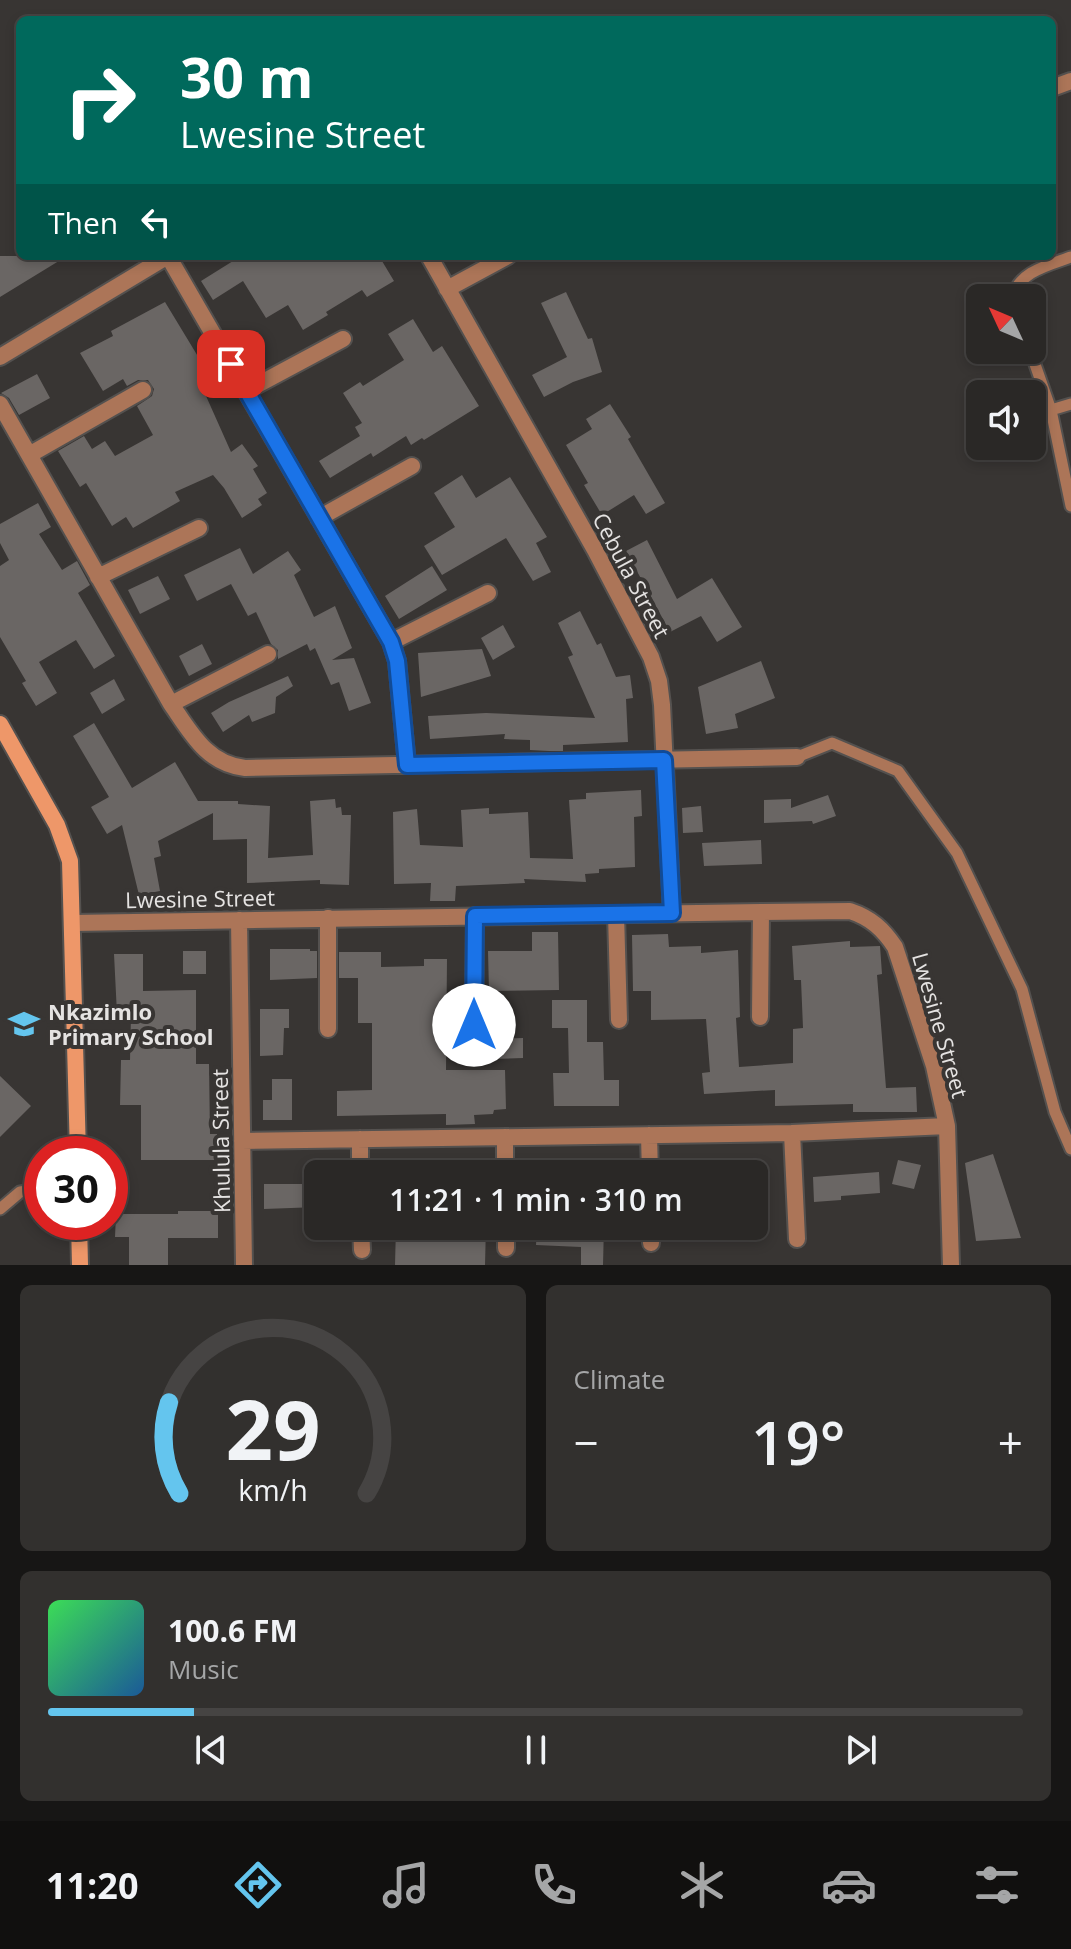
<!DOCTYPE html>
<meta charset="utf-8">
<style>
:root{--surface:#2a2826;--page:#32302e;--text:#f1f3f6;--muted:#a5a6a7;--line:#464443;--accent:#64c5ee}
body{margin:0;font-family:"Open Sans",sans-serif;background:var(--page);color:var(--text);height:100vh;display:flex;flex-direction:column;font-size:30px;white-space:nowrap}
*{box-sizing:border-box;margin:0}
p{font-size:26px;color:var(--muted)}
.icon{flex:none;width:44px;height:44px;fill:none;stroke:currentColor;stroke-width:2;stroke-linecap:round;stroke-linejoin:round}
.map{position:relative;height:1265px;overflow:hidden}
.sheet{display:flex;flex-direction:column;gap:20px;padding:20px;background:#171615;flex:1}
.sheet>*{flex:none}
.banner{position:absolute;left:16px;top:16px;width:1040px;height:244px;border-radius:12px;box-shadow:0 4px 12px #0003,0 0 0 2px var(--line);background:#00695c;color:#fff;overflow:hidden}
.needle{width:52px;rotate:314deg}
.tools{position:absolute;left:966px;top:284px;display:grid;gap:16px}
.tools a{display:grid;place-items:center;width:80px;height:80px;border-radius:12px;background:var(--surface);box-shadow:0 4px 12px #0003,0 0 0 2px var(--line);font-size:40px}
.speed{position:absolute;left:24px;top:1136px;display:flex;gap:16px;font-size:40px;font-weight:700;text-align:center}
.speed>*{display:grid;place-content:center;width:104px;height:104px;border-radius:50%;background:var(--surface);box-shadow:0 4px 12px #0003,0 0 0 2px var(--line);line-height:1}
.speed .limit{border:12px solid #d22;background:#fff;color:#111}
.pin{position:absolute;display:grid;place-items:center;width:68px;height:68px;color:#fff;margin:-34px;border-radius:16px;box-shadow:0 4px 12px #0006}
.me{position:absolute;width:88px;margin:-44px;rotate:0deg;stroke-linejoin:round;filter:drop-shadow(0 0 6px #0008)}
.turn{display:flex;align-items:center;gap:28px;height:168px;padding:0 32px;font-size:36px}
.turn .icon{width:104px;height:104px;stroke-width:2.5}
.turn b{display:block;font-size:56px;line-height:68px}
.then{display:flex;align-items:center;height:76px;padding:0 32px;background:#0003;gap:16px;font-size:30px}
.big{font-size:60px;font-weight:600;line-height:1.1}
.sheet .widget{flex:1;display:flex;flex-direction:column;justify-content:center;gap:12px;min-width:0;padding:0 28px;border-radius:12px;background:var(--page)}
.sheet .dial{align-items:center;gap:0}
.dial svg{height:208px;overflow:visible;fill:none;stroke:var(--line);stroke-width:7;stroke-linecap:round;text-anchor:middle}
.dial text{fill:var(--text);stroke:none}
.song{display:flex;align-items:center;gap:24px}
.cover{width:96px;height:96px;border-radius:12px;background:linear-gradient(135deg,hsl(130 70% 55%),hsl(210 70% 35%))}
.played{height:8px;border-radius:4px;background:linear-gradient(90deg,var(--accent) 15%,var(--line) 15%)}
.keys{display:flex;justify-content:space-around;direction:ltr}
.heat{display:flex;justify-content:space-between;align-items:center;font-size:44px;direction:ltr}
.sheet .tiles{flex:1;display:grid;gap:20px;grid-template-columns:1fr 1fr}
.widget:last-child{grid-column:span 2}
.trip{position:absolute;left:304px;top:1160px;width:464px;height:80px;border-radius:12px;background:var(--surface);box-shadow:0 4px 12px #0003,0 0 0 2px var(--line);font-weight:600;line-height:80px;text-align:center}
.tab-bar{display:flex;height:128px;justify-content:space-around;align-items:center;background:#11100f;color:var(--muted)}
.tab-bar .icon{width:56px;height:56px}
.tab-bar .selected{color:var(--accent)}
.tab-bar b{font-size:36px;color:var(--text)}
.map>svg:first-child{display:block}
</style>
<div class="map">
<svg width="1071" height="1265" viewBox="0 0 1071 1265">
<rect width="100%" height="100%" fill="#383533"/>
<path fill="#6a6664" d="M0,256H67L0,297Z
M241,256H379L394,281L367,297L362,290L326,312L328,315L303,330L288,305L266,318L243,281L213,300L201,281Z
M566,292L588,339L592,338L602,372L573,382L544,397L532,375L567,357L541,303Z
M165,302L208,373L198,378L231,452L242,444L258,466L253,469L267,493L258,499L262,505L242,518L224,488L213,475L175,492L180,501L133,528L126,517L112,526L86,483L80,487L58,451L84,436L92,449L105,441L115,456L153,435L137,406L152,396L154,389L148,380H138L127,386L123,379L103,391L80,353L113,336L111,331Z
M413,319L433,352L442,346L479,406L424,440L422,438L411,445L406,436L373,457L371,453L330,478L319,461L360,436L355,427L362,423L343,393L360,382L363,386L404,360L388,334Z
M37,374L50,398L19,415L9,398L1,393Z
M610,404L631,437L628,439L665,503L646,514L634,495L602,515L584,485L588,483L566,445L592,429L586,419Z
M462,475L476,498L510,477L547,537L536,543L551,572L533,581L506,538L442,575L424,546L455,527L434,493Z
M38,503L51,527L39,534L62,570L77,561L90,585L78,593L115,656L94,669L76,640L39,662L57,693L36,706L22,683L26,681L0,637V566L9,560L0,543V524Z
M647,540L677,599L712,578L742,627L717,642L701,616L670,632L626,551Z
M240,548L253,574L288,551L301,570L294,575L314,617L335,606L352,648L332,660L354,658L371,703L349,711L339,682L331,685L315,648L310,651L307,644L278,659V650L271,644L256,612L248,616L231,584L197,601L184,575Z
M432,566L447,590L399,619L385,596Z
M158,576L170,599L140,614L128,590Z
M580,611L597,645L601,643L616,677L630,675L633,698L626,699L628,742L563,745V751H549L530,750V740L504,739L505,734L430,739L428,716L486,713L595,718L568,657L573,655L558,623Z
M503,625L515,647L493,660L481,638Z
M202,644L212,664L189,676L179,656Z
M482,649L491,676L421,697L418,653Z
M761,661L775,698L735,714L738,728L706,734L698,687Z
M288,676L293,686L276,697L275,713L252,722L249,715L223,732L211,713L229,702Z
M114,679L125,700L102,714L90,693Z
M94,723L132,788L175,762L198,801H238V804L270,806L268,858L313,855L310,801L335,799L336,808L341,807L342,815H351L349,885L320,884V880L247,883V839L213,840V813L158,841L161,856L154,858L160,891L139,895L122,825L107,834L91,807L109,797L73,736Z
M641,790L642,816L634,817L635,867L599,869V873L585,874L586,882L524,879L525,883L456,886L455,901H430L431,883L394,884L393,812L417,809L420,845L463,847L461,810L489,808V814L528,812L530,858L573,859L569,800L586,799V793Z
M828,795L836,816L813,824L812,821L764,823V800L791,799V808Z
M701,806L703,832L683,833L682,808Z
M761,840L762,864L704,866L702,843Z
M532,932H558L559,990L489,991L488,951H532Z
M668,934L669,947L701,946V953L738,950L740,1017L736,1018L739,1067L793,1063V1029L803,1028L801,980H794L792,946L850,941V947L880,946L882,974L877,975L886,1088L916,1087L917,1112H853V1104L775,1106V1090L704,1094L702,1073L710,1072L706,1019L651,1020V991H633L632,935Z
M270,949H310V951H317V978L270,980Z
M183,951H206V974H183Z
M339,952H381V967L424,966V959H447L446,1070H505L506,1109L494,1110L493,1114L474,1115L475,1124L446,1125V1114L337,1116V1091L372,1090V1023H358V978H339Z
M114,954H143V991L196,990V1064H209L210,1134H217V1160H141V1105H120L121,1060H130L131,1014H117Z
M552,1000H587V1042H603L604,1080H619V1106H554L553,1073H569L568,1028H552Z
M260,1009H289V1028H284L283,1055L260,1056Z
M523,1038V1058L490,1059V1039Z
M0,1076L31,1106L0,1137Z
M272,1079H292V1120H263V1100H272Z
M993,1154L1021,1238L976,1241L965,1163Z
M898,1160L921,1165L914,1189L892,1184Z
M879,1172L880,1193L841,1196V1200L814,1202L813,1177Z
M264,1184H318V1207L264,1209Z
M178,1211H218V1238H168V1265H129V1237H115L116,1214H178Z
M396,1226H486L485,1265H395Z
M537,1226H604L603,1265H581V1247L536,1245Z"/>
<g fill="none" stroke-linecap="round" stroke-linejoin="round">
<defs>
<path id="lane" d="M1013,298C1017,272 1049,265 1071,257
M1030,350L1051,410L1071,506
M1051,410L1071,404
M797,757L832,743L898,771L957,853L1022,989L1055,1112L1071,1149
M0,1209L20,1192L42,1189"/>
<path id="street" d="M1052,88L1071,81
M168,256L391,642L397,661L407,765
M429,256L595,550L651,657L659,681L662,705L672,913
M447,289L508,256
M0,357L168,256
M246,391L343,339
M0,404L171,704C191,733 207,764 245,768L797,757
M29,455L143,390
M319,518L412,466
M98,577L199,528
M391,642L488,593
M171,704L268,654
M616,914L619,1020
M328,918V1029
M239,920L244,1265
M73,923L761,912L850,911C871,918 883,929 895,947L934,1066L947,1126L951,1265
M760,1017L761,912
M474,1025L475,916
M792,1133L797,1239
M649,1135L650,1174
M505,1137V1174
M360,1139V1174
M242,1141L792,1133L947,1126
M361,1226L362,1250
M506,1226V1248
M650,1226L651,1243"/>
<path id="secondary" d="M0,724L57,825L70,861L78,1154
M79,1222L80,1265"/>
</defs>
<use href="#lane" stroke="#54514f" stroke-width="15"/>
<use href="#street" stroke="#54514f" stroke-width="20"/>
<use href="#secondary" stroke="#54514f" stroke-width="20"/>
<use href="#lane" stroke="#ac7558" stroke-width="11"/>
<use href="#street" stroke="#ac7558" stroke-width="16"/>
<use href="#secondary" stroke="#ee9769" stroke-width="16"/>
</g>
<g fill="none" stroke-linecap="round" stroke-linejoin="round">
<defs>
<path id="route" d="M231,364L391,642L397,661L407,765L664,760L672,913L475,916L474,1025"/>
</defs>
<use href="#route" stroke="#114b97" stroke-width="20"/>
<use href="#route" stroke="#1a73e8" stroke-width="14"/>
</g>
<defs>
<symbol id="school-bare" viewBox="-9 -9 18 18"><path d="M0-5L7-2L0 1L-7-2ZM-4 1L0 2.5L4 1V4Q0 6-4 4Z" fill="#64c5ee" stroke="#383533" stroke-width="2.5" paint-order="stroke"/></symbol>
</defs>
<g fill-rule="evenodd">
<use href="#school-bare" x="2" y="1002" width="44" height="44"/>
</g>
<g text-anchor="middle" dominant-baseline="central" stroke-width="8" stroke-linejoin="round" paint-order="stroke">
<g font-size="22" fill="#e5e3e2" stroke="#383533">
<text transform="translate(632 575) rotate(62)">Cebula Street</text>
<text transform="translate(200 898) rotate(-1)">Lwesine Street</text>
<text transform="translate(941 1025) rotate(74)">Lwesine Street</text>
<text transform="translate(220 1141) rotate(-91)">Khulula Street</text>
</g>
<g font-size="22" font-weight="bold" fill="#e5e3e2" stroke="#383533" text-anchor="start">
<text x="48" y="1011">Nkazimlo<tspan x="48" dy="25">Primary School</tspan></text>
</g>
</g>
</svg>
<div class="tools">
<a><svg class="needle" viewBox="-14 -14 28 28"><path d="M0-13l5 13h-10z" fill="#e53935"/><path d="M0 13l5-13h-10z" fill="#a5a6a7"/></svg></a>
<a><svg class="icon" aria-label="sound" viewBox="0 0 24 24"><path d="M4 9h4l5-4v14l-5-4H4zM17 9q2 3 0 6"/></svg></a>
</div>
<div class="speed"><div class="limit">30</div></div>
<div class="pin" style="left:231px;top:364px;background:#d93025"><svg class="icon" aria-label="arrive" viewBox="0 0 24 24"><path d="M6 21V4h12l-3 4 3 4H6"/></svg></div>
<svg class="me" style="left:474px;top:1025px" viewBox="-20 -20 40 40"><circle r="19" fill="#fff"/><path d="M0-13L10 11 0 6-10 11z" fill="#1a73e8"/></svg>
<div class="trip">11:21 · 1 min · 310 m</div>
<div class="banner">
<div class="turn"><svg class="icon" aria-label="right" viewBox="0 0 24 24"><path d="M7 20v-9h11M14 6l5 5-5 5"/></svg><div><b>30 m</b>Lwesine Street</div></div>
<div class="then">Then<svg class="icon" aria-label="left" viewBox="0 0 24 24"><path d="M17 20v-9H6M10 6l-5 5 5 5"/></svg></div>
</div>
</div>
<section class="sheet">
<div class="tiles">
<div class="widget dial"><svg viewBox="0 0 100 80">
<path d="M14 69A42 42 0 1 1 86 69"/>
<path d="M14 69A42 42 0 0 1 10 34" stroke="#64c5ee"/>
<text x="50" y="56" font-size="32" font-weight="700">29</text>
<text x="50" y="72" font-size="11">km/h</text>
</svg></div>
<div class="widget"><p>Climate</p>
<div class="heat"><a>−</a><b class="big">19°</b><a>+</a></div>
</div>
<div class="widget">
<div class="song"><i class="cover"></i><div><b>100.6 FM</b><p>Music</p></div></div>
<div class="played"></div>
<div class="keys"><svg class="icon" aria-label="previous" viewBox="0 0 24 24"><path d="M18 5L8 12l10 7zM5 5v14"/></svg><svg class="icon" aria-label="pause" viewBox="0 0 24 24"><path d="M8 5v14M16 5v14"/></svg><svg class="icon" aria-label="next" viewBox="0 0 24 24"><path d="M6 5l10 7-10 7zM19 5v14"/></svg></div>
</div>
</div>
</section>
<nav class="tab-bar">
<b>11:20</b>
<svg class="icon selected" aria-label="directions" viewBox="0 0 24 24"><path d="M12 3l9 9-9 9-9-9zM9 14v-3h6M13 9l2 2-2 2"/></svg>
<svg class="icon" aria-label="music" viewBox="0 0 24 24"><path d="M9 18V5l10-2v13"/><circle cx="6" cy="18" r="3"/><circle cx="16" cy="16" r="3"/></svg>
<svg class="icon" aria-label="phone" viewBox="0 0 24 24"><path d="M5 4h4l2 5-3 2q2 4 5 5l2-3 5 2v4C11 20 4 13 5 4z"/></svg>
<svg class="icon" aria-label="climate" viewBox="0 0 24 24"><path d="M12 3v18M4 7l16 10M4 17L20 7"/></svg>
<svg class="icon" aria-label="car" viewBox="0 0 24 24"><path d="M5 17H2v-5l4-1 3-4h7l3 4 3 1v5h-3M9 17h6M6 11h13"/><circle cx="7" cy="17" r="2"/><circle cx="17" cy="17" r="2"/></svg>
<svg class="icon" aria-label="filters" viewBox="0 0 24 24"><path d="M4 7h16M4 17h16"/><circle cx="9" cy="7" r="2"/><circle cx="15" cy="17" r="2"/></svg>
</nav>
